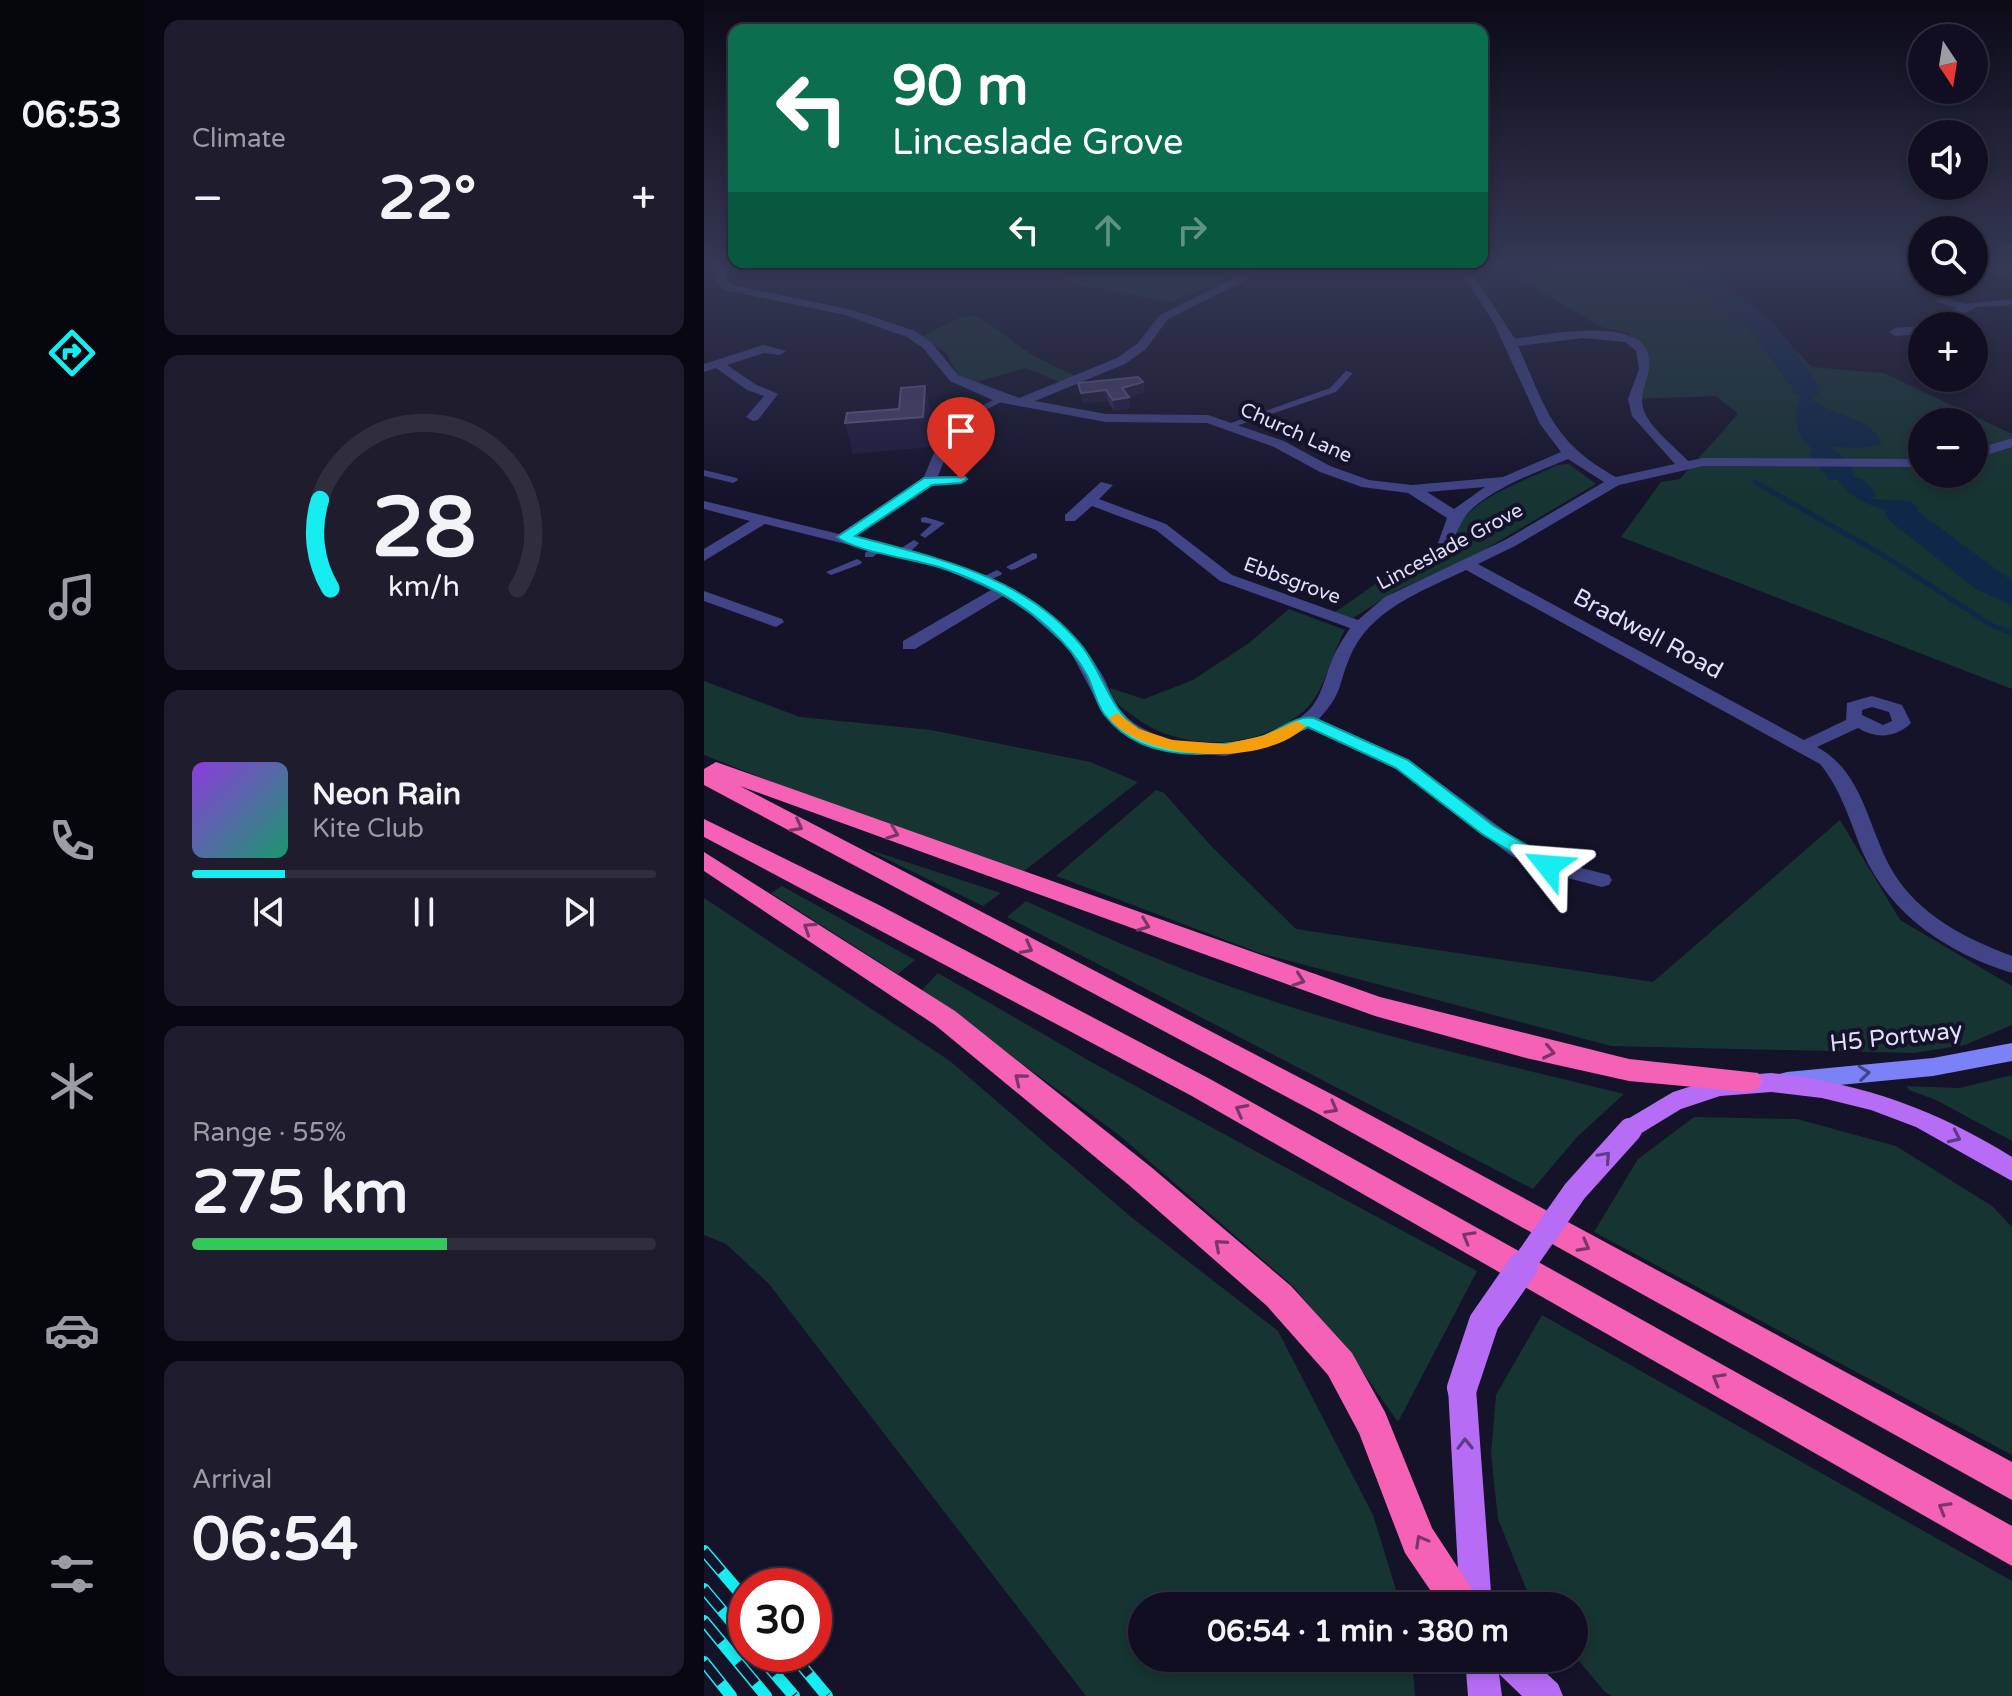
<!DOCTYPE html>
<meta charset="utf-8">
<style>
:root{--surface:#100e20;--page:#1e1c2d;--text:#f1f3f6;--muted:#9c9ca5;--line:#302e3e;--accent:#16edf1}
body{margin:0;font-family:"Varela Round",sans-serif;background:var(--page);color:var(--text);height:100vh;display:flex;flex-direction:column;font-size:30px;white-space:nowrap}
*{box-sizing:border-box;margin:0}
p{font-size:26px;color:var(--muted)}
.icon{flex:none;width:44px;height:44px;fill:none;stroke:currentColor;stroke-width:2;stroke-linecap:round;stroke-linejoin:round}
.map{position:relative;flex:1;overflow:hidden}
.details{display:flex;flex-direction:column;gap:20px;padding:20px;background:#090812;width:560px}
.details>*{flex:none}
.top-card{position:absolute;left:24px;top:24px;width:760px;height:244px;border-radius:16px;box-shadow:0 4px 12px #0003,0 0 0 2px var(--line);background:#0b6e4f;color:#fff;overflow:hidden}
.needle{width:52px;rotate:168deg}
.tools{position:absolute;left:1204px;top:24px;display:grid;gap:16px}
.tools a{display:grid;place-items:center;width:80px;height:80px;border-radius:50%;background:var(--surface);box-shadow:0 4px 12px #0003,0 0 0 2px var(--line);font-size:40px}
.speed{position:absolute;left:24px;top:1568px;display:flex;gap:16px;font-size:40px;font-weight:700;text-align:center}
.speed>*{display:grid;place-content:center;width:104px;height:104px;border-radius:50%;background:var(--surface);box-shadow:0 4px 12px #0003,0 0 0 2px var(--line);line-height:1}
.speed .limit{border:12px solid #d22;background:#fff;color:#111}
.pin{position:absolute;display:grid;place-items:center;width:68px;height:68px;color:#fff;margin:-82px -34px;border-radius:50% 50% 50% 0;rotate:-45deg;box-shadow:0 0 8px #0007}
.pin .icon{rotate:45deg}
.me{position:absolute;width:88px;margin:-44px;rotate:298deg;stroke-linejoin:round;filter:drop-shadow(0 0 6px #0008)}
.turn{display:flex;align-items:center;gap:28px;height:168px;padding:0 32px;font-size:36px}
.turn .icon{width:104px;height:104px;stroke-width:2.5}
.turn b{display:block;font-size:56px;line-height:68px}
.lanes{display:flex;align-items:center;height:76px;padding:0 32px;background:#0003;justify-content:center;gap:40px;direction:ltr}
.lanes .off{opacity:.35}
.big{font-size:60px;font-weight:700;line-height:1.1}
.details .tile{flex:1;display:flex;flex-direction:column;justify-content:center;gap:12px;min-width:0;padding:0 28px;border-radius:16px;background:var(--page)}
.details .dial{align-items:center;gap:0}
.dial svg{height:208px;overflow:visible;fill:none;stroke:var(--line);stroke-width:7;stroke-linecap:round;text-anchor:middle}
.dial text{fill:var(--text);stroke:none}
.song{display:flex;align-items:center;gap:24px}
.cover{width:96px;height:96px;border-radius:12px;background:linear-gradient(135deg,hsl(270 70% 55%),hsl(160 70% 35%))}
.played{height:8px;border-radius:4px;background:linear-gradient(90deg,var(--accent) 20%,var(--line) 20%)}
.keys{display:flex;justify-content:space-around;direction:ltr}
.heat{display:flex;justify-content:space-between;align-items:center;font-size:44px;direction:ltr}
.charge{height:12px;border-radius:6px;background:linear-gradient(90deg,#34c759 55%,var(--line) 0)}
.trip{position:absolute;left:424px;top:1592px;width:460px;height:80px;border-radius:40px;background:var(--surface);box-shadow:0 4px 12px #0003,0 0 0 2px var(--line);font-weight:700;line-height:80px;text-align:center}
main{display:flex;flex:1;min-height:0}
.dock{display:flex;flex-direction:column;width:144px;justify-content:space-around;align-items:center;background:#06060d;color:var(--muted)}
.dock .icon{width:56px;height:56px}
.dock .current{color:var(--accent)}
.dock b{font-size:36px;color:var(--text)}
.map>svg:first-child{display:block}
</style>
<main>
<nav class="dock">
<b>06:53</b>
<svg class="icon current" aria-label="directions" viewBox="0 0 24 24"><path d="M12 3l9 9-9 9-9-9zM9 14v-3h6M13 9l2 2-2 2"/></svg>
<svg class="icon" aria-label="music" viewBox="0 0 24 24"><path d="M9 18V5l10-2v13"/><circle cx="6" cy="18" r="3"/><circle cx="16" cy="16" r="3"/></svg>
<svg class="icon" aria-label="phone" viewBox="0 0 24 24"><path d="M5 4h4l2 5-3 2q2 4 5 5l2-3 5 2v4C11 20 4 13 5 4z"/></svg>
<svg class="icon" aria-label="climate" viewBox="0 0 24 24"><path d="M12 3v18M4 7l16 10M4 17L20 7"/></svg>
<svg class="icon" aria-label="car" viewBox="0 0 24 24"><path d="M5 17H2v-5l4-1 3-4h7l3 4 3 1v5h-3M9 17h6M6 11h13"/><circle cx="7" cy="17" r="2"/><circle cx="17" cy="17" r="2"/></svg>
<svg class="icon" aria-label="filters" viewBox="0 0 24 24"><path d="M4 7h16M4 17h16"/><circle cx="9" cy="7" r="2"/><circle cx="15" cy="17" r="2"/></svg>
</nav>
<section class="details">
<div class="tile"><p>Climate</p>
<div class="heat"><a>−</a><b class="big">22°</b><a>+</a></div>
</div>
<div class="tile dial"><svg viewBox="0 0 100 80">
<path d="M14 69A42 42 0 1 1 86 69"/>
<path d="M14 69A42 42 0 0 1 10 35" stroke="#16edf1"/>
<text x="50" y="56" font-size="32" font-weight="700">28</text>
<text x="50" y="72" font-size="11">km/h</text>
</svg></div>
<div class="tile">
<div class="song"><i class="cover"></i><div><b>Neon Rain</b><p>Kite Club</p></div></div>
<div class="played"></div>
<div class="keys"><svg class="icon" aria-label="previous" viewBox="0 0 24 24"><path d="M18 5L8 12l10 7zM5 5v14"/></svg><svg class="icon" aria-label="pause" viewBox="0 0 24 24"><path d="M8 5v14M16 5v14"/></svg><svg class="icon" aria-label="next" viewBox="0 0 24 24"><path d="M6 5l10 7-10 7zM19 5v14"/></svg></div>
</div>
<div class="tile"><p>Range · 55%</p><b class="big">275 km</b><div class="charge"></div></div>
<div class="tile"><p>Arrival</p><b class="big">06:54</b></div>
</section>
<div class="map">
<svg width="1308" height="1696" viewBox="0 0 1308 1696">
<rect width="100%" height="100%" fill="#15132a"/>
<path fill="#163431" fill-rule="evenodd" d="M391,265H523L534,274L468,302L356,281Z
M863,265H994L1042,301L1108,367L1180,373L1308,434V689L917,537L957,482L976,479L1034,414L1012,396L930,399L941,377L932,341L924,333L897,327L819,281ZM1218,422H1270V474H1218Z
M270,316C284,322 291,328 303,337C323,354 348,365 372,376L355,382L322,368L269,383L253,374L242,353L218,336L258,317Z
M865,464L892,484L770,556L692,591L649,618L631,612C671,586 706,554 754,546L749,535C767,496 816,484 853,465Z
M585,609L641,630C627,655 620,694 600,711C552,751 476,753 428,715C417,707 408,702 406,688L440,699L489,680L545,643Z
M0,681L96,717L227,730L386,762L434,782L319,872L124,804L0,755Z
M452,790L460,793L508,847L592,929L949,982L1136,820L1196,920L1308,986V1025L1261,1045L1209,1053L907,1046L556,953L352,876Z
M160,848L297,893L279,906Z
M78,886L211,960L194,974L67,893Z
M0,898L246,1061L427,1217L574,1331L669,1515L697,1606H438V1658H708L711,1696H382L65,1284L22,1244L0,1235Z
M322,901C393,934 463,965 536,990C662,1034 791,1062 920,1094L873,1137L829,1189L303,917Z
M234,973L389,1063L773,1271L694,1422L654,1365L589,1286L415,1135L218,990Z
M1308,1075V1141L1232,1100L1205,1090L1203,1086L1256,1088Z
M990,1117L1093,1119L1192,1146L1288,1206L1308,1227V1455L890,1232L934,1159Z
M838,1315L1308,1581V1696H908L901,1692L870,1655V1606H829L794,1519L787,1454L792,1395Z"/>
<path fill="#0f2847" d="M937,265H994L1036,297L1037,301L1008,300L972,277Z
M1103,389C1116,419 1165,411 1178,444L1153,449L1130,446L1120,454C1112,450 1103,446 1098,439C1088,425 1090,399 1103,389Z
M1136,473L1160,480L1171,493L1168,499L1206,501L1216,509C1190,519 1146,502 1132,477Z"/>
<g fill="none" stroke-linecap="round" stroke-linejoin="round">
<path stroke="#0f2847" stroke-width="5" d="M1051,482L1177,554L1289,626L1308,633"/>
<path fill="#0f2847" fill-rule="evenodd" d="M1028,296C1066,306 1096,358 1117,389L1113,395H1093L1051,337L1019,309L1015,304L1019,299Z
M1120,445C1135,449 1143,461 1151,473L1147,480H1125L1105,454L1109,448Z
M1197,504L1208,507L1308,581V605L1273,590L1186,521L1181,514L1186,507Z"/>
<path fill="#414486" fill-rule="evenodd" d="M642,371L649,373L632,392L529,427L521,425L626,388Z
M295,397L303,399L266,418L258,416Z
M0,470L33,478L34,480L29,483L0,476Z
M221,517L241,523L221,538L216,535L228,524L217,522V518Z
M210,540L215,543C210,549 202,556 194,554V550Z
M176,543L180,544V548L169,557H161V553Z
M329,553L333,554V558L311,569L307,570L302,567Z
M153,559L158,562L157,564L127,575L122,572Z
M293,570L298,573L297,575L278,583L272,580Z"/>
<path fill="#414486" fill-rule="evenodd" d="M13,265H23V280L29,285L148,310L211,331L227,342L254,375L315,398L413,358L434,343L456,315L536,275L537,272L530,265H541L548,271L544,279L464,319L442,349L421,364L331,401L402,414L504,415L580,441L626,466L665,480L708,485L799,477L857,452L836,424L790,323L753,265H763L811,339C840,335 939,314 945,358C948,377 933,392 940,411C947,429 971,447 984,461L999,458L1218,459V467L999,466L915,485L811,546L774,564L1100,740L1142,720L1143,703L1168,696L1198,705L1207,723C1192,738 1172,739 1154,728L1113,747C1160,772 1164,830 1189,872C1215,915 1262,939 1308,956V973C1244,953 1187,916 1159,853C1146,822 1138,791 1116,764L762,570C717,592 665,609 645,659C633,689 639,692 615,719L705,760L820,845L850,861L905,875L908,880L905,885L898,887L837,871L806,855L691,768L604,728L569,744L521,756L466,751L423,737L398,711L365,649L326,614L299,596L211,649H199V641L287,590L238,568L61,524L0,561V549L46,521L0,509V501L135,534L219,479L230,453H240L242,456L234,476H262V482L228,485L150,537C215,553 281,566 336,607C361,625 382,647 397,673C405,685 408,700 417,711C456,756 552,751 597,717C618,702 619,681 628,660C632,649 640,638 646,628L516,581L452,530L388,506L371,521H361V515L397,482L409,485L395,499L462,524L528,575L654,620L681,597L801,540L900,482L864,459C831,473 796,485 769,508C755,519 750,545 742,548L734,543L743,518L704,493L658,487L616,472L570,447L503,423L402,422L293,402L246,381L219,348L203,337L141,315L21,290L11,281ZM879,338L921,342L932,351L935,369L924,399L928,416L971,464L912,477C848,442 842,408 814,346ZM781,487L750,509L723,492ZM1168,707L1185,712L1188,721L1179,725L1158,715V710Z
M1273,265L1308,271V277L1273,268Z
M1237,297L1262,304L1308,299V305L1272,307L1237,326H1222L1253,308L1233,302L1231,300Z
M1218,326V334L1191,336L1185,332L1191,328Z
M59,345L82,351L76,355L60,353L23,365L51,384L74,394L54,420L49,421L42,417L60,396L43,390L12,368L0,372V364Z
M1308,438V447L1270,459V450Z
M0,591L78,619L80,622L72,627L66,625L0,601Z"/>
<path fill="#7b82f7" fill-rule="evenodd" d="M1308,1043V1061L1229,1076L1083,1090L1075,1088L1071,1081L1075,1074L1083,1072L1229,1058Z"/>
<path fill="#b76cf6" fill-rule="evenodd" d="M1067,1073C1155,1082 1233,1110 1308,1157V1181L1212,1127L1167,1110L1118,1098L1067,1092L1016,1096L977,1109L926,1140L917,1137L914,1130L917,1123L969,1092L1016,1077Z
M758,1374L768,1378L772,1388L788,1606H756L744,1388L748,1378Z
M761,1658H826L854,1684L859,1696H818L795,1674L798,1696H764Z"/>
<path fill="#f561b4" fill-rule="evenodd" d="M12,762L676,997L925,1059L1054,1073L1058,1081L1054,1089L1044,1092L925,1081L822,1058L671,1016L36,786L631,1096L1308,1462V1500L611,1112L0,785V769Z
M0,819L175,905L506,1079L1308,1526V1566L486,1095L0,837Z
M0,852L251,1011L447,1167L587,1286L648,1353L681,1412L728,1528L779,1606H737L701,1553L655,1433L624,1375L563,1306L425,1185L231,1025L0,871Z"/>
<defs>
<path id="rail" d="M0,1551L42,1600
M0,1589L42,1639
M0,1621L62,1696
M54,1654L90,1696
M88,1654L123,1696
M0,1662L27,1696"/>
</defs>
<use href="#rail" stroke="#16edf1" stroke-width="12"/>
<use href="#rail" stroke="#15132a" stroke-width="9" stroke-dasharray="27" stroke-linecap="butt"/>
<path stroke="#b76cf6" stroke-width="24" d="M817,1268L871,1191L926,1130"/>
<path stroke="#b76cf6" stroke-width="30" d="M758,1388L780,1322L819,1266"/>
</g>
<path fill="#322d57" d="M439,382L440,392L424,397L426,408L410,411L404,401L379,403L374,383Z"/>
<path fill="#1f1b3d" d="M439,382L440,392L419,398L418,388Z
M221,386L228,416L226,447L149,454L141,423L219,417Z
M402,390L404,401L379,403L377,393Z
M425,397L426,408L410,411L409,400Z"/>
<path fill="#454068" stroke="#5d5980" stroke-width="2" d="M434,377L439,382L418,388L425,397L409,400L402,390L377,393L374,383Z
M221,386L219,417L141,423L143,413L195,409L197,388Z"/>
<defs><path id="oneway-chevron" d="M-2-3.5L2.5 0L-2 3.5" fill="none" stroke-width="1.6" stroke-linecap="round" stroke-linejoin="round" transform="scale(2)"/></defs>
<g stroke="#7a3668">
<use href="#oneway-chevron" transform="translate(93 826) rotate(28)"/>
<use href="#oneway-chevron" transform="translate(189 833) rotate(21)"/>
<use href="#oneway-chevron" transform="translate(440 925) rotate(21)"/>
<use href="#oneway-chevron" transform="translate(105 928) rotate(-147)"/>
<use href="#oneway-chevron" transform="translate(323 948) rotate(28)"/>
<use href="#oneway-chevron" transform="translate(595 980) rotate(19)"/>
<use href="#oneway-chevron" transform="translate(845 1052) rotate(12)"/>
<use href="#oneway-chevron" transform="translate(316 1079) rotate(-141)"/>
<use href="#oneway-chevron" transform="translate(628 1108) rotate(29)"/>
<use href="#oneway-chevron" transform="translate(537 1110) rotate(-152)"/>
<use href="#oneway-chevron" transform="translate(764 1237) rotate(-150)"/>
<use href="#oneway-chevron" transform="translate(516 1245) rotate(-139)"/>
<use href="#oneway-chevron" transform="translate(880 1246) rotate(29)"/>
<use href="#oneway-chevron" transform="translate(1014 1379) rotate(-150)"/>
<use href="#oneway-chevron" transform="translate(1240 1508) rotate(-150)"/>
<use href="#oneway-chevron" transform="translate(717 1541) rotate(-119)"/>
</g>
<use stroke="#434586" href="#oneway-chevron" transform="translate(1160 1073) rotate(-6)"/>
<g stroke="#5e3b86">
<use href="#oneway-chevron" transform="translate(1251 1137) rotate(25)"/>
<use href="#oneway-chevron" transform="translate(901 1157) rotate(-48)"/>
<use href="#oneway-chevron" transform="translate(761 1444) rotate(-91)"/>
</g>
<linearGradient id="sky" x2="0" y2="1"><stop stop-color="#0c0a17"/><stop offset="0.53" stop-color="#353955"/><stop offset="1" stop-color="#353955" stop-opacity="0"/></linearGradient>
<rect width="1308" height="502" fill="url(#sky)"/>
<path fill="#16edf1" stroke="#0e9a9d" stroke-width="2" d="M261,477L263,479L257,483L228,485L151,536C232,558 321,576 377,645C398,670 406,712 435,729C467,749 525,748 560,736C575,730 594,714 610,718L704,760L790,826L850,861V870H837L778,834L692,768L604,727C546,755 446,775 400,714C392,703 389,687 383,675C364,641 328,610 294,592C277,583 256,574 238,568C212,559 151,552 133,537L220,478Z"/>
<path fill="#f59e0b" d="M413,713L435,729L468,740L521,744L558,736L593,721L602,726C562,767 440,762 405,718Z"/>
<g text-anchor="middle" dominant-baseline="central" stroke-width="8" stroke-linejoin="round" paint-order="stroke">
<g font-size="20" fill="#dfdefd" stroke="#15132a">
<text transform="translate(592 433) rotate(24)">Church Lane</text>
<text transform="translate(746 547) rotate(-28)">Linceslade Grove</text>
<text transform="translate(588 581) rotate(20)">Ebbsgrove</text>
</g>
<g font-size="24" fill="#dfdefd" stroke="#15132a">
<text transform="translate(944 634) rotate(28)">Bradwell Road</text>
<text transform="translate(1192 1037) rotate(-6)">H5 Portway</text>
</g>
</g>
</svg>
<div class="tools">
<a><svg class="needle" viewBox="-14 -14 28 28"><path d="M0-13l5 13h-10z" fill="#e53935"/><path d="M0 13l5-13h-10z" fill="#9c9ca5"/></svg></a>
<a><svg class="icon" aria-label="sound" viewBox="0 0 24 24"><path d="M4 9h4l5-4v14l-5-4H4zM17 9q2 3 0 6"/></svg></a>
<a><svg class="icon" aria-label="search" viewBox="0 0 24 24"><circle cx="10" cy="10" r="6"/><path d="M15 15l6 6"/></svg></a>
<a>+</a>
<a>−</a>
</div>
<div class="speed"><div class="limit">30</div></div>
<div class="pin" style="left:257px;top:479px;background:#d93025"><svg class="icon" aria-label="arrive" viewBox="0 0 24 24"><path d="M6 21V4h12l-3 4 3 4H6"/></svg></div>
<svg class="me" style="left:844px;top:866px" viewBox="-20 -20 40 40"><path d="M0-17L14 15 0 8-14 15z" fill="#16edf1" stroke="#fff" stroke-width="4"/></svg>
<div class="trip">06:54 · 1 min · 380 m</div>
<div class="top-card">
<div class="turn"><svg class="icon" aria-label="left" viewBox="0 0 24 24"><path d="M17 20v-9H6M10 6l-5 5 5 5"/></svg><div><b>90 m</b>Linceslade Grove</div></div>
<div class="lanes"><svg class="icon" aria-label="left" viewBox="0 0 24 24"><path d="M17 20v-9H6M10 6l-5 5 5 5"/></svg><svg class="icon off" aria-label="ahead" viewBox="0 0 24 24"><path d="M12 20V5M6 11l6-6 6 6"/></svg><svg class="icon off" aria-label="right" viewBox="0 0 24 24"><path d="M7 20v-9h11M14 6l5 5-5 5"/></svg></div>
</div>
</div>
</main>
